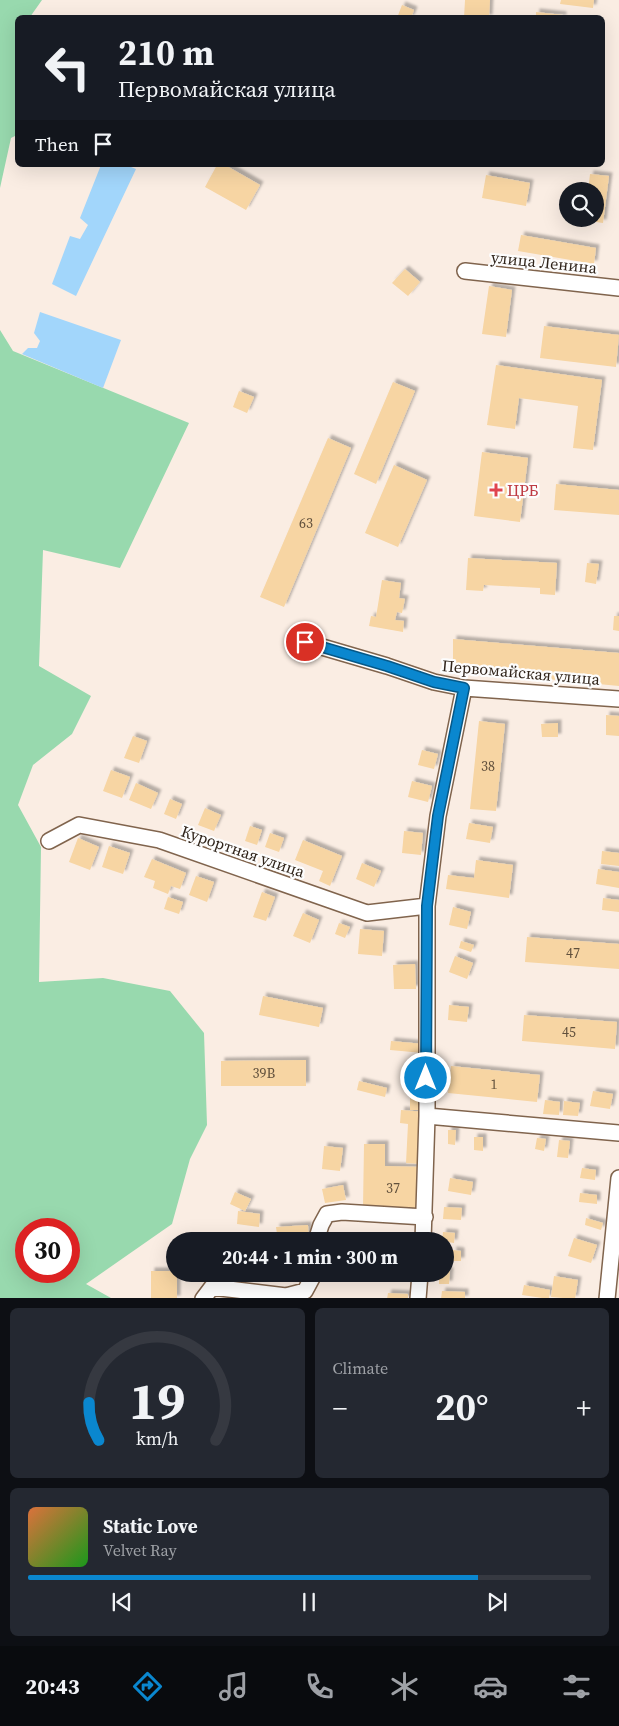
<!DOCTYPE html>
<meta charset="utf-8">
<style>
:root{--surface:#171b24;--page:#242831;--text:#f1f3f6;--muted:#9ea1a6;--line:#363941;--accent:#0a87cf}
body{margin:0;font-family:"Source Serif 4",serif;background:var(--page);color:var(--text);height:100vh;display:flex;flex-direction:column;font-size:19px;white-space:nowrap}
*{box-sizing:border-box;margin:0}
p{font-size:16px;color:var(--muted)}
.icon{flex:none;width:28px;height:28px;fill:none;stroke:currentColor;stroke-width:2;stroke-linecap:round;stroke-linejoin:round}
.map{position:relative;height:1298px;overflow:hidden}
.side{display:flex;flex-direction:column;gap:10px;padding:10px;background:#0d0f14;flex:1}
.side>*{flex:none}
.top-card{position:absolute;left:15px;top:15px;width:590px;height:152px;border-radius:8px;box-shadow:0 5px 20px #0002;background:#171b24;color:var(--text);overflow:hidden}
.tools{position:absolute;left:559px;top:182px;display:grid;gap:10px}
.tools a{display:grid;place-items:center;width:45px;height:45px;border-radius:50%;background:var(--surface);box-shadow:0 5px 20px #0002;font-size:25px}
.speed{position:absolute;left:15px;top:1218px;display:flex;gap:10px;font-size:25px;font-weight:700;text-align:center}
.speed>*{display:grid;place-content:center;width:65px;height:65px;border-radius:50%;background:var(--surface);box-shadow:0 5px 20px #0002;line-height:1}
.speed .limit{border:8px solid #d22;background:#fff;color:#111}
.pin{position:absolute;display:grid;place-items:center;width:42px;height:42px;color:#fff;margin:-21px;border:2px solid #fff;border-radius:50%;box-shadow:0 1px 5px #0007}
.me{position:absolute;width:55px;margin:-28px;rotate:0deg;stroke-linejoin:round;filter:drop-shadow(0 0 4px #0008)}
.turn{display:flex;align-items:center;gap:18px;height:105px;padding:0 20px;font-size:22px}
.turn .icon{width:65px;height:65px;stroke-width:2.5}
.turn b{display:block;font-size:35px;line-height:42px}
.then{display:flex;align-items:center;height:48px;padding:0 20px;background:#0003;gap:10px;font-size:19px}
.big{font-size:38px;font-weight:700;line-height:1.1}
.side .card{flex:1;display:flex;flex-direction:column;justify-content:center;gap:8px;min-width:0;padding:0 18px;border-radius:8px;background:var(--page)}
.side .dial{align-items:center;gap:0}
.dial svg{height:130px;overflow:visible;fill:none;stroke:var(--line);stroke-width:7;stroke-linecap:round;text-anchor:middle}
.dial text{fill:var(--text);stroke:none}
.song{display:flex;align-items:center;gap:15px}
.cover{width:60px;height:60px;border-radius:8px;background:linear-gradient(135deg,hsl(20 70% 55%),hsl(120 70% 35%))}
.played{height:5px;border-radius:2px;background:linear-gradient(90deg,var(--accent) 80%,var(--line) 80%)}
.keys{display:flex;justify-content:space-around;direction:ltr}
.heat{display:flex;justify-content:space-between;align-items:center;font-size:28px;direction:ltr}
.side .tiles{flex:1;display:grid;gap:10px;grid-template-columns:1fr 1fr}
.card:last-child{grid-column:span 2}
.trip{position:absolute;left:166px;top:1232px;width:288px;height:50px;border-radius:25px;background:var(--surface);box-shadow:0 5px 20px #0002;font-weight:700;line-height:50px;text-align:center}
.tabs{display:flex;height:80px;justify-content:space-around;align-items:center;background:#090b0e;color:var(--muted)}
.tabs .icon{width:35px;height:35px}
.tabs .on{color:var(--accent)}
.tabs b{font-size:22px;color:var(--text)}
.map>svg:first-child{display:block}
</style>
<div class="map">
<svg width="619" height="1299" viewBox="0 0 619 1299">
<defs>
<filter id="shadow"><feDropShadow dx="3.5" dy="-3.5" stdDeviation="1" flood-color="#0004"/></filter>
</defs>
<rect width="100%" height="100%" fill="#faede3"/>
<path fill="#98d9ae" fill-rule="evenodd" d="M0,0H42L30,17L18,18L17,135L11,138L0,188Z
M0,330L13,351L189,423L120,568L43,550L39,666L91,696L72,734L33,765L18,805L41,847L39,982L103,978L170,991L204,1033L207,1125L190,1159L172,1224L86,1284L111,1298H0ZM26,1229H69V1271H26Z"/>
<path fill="#a2d6fb" d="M101,165H126L136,169L76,296L52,284L70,236L80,239L88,225L80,218Z
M40,312L121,340L103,388L22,354L28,348H37L40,341L34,333Z"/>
<path fill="#f7d5a3" filter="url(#shadow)" d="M465,0H490L489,18H464Z
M561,0H594L593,8L560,4Z
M402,5L414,10L411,18H397Z
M536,12L563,15V18H536Z
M217,165H225L260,185L246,210L205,187Z
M590,174L609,176L603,223L583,220L595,219V191H588Z
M486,175L530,183L526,206L482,198Z
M521,235L596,248L594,264L518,251Z
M405,269L420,282L408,296L392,283Z
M489,286L512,290L506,337L482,334Z
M544,326L619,335L616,367L540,358Z
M496,365L602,380L593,450L573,448L578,406L519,398L515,429L487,425Z
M393,382L415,391L376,484L354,474Z
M239,391L254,397L247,413L233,407Z
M328,438L351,448L284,607L260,597Z
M482,452L528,458L520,522L474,516Z
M394,465L427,480L398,547L365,533Z
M556,484L619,490V515L554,510Z
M468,558L557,563L555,595L540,594V588L484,585L483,591L466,590Z
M587,563L599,564L596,584L585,582Z
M382,580L401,583L399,598L405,599L402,613L397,612L395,620L404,621L403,632L369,626L371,616L376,617Z
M614,616H619V631L613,630Z
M453,639L619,653V686L453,670Z
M606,715L619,716V736L606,735Z
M479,721L505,724L496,811L470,809Z
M558,723V737H542L541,724Z
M133,736L147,741L139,763L124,758Z
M422,750L438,754L434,769L418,765Z
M111,770L130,777L122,798L103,791Z
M412,781L432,786L428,802L408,797Z
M136,783L158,793L151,809L129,800Z
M170,799L182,804L176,819L164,814Z
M205,808L221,815L214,831L198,825Z
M469,823L493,827L490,843L466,839Z
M250,826L262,830L257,845L245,841Z
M404,831L423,833L421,855L402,853Z
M270,833L284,838L279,852L265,847Z
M78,838L99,847L90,870L69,862Z
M303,840L342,856L330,886L319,881L323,871L295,860Z
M109,846L130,853L123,874L102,867Z
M602,851L619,853V866L601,864Z
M152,859L186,873L180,889L171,886L168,894L153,888L155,881L144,877Z
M476,860L513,865L509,898L446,889L448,875L474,878Z
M362,863L381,871L374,887L356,879Z
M598,869L619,872V888L596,884Z
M196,876L214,882L207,902L189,895Z
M262,892L275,897L266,921L253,917Z
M168,897L183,902L179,914L164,909Z
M603,898L619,900V912L602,910Z
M453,907L471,912L467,929L449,925Z
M303,913L319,920L310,943L293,936Z
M339,923L350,927L345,938L335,934Z
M360,929L384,931L382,956L358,954Z
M527,937L619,944V969L525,962Z
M461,941L474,945L471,952L459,948Z
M455,956L473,963L467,979L449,972Z
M415,964L416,989H394L393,965Z
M263,996L323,1008L319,1027L259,1015Z
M449,1005L469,1007L467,1022L448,1020Z
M524,1015L617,1022L615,1049L522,1041Z
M391,1041L424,1044L423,1053L390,1050Z
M306,1060V1086H221V1061Z
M451,1066L540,1075L537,1102L448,1093Z
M359,1081L387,1088L385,1097L357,1090Z
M593,1091L613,1094L610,1109L590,1106Z
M410,1097L423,1098L422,1110H410Z
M545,1100L560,1102L559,1115L543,1114Z
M564,1101L580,1103L578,1116L563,1115Z
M401,1110L426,1112L422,1164L406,1163L408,1124L400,1123Z
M448,1130H456L455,1145L448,1144Z
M474,1137H483V1151L474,1150Z
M537,1138L546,1139L544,1151L535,1149Z
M559,1140L570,1141L568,1158L557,1157Z
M364,1144H385V1166L423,1167L422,1210L363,1208Z
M324,1146L343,1148L340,1171L322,1169Z
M582,1168L596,1170L595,1180L580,1178Z
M450,1178L473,1182L471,1195L448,1191Z
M343,1185L346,1200L325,1203L322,1189Z
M235,1192L251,1199L245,1211L230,1204Z
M580,1193L597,1195V1204L579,1202Z
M444,1207L462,1208L461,1220L443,1219Z
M238,1211L260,1214L259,1227L237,1224Z
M586,1218L603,1223L601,1230L585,1225Z
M308,1225L309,1241H278L276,1227Z
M443,1232L455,1233L454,1243L442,1241Z
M574,1238L597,1245L591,1263L568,1256Z
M453,1250L461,1251V1261H453Z
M445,1270L450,1271L449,1284H439V1274H445Z
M151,1271H175V1274H177V1299H151Z
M554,1276L578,1280L575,1299L551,1297Z
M524,1285L550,1290L549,1299L522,1295Z
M442,1291L465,1292V1299H441Z
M388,1293L408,1294V1299H387Z"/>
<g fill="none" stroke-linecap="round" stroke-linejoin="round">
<defs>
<path id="minor" d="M465,271L619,288
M305,642L387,666L434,682L464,688L619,699
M49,841L79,825L159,840L367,913L427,906
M427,1116L619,1133
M316,1241L321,1225L327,1214L342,1212L425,1217
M423,1241L427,1116V906L438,816L464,688
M203,1299L212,1287L286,1296L305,1291L312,1278L313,1274
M418,1299L420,1274
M607,1299L619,1178"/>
</defs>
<use href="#minor" stroke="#80644d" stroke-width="18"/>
<use href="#minor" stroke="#fff" stroke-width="15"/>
</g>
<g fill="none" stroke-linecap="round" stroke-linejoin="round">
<defs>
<path id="route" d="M305,642L387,666L434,682L464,688L438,816L427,906L426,1078"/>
</defs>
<use href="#route" stroke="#065887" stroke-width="12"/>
<use href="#route" stroke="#0a87cf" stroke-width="9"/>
</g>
<path fill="#e0444e" stroke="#fdfdfd" stroke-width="2" d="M493.5 482.5h5v5h5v5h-5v5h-5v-5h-5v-5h5z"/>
<g text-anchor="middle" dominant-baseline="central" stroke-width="4.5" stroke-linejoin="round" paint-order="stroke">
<g font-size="14" fill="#61503c">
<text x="306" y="523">63</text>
<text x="488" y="766">38</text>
<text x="573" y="953">47</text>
<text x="569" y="1032">45</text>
<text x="264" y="1073">39В</text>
<text x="494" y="1084">1</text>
<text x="393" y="1188">37</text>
</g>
<g font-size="16" fill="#2f2319" stroke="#fdfdfd">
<text transform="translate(544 262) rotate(6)">улица Ленина</text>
<text transform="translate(521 672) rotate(5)">Первомайская улица</text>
<text transform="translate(243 851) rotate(19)">Курортная улица</text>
</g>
<g font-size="16" fill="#be3a42" stroke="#fdfdfd" text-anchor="start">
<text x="507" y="490">ЦРБ</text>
</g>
</g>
</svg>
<div class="tools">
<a><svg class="icon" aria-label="search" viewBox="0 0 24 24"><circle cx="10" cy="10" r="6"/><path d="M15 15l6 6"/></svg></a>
</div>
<div class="speed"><div class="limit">30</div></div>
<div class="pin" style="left:305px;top:642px;background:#d93025"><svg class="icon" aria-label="arrive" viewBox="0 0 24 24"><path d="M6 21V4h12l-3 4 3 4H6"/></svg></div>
<svg class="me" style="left:426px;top:1078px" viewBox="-20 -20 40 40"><circle r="17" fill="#0a87cf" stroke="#fff" stroke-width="3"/><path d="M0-11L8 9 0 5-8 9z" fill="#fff"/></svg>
<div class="trip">20:44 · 1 min · 300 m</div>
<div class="top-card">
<div class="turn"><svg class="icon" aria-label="left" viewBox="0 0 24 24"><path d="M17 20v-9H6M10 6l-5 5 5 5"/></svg><div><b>210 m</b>Первомайская улица</div></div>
<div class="then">Then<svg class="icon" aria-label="arrive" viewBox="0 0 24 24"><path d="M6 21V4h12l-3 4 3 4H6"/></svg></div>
</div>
</div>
<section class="side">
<div class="tiles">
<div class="card dial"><svg viewBox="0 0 100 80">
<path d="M14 69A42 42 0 1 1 86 69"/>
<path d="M14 69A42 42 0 0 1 8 46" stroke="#0a87cf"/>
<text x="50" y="56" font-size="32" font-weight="700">19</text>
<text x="50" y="72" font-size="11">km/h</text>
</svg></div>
<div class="card"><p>Climate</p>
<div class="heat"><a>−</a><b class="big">20°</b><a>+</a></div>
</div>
<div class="card">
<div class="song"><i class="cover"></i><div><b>Static Love</b><p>Velvet Ray</p></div></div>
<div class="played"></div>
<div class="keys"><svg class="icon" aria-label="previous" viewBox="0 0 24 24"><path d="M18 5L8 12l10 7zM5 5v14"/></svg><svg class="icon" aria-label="pause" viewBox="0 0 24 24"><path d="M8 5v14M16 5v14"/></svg><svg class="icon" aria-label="next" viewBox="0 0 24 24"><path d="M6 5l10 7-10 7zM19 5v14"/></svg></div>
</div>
</div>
</section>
<nav class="tabs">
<b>20:43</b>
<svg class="icon on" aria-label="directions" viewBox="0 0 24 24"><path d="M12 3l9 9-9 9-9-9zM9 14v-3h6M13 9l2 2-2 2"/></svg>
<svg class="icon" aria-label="music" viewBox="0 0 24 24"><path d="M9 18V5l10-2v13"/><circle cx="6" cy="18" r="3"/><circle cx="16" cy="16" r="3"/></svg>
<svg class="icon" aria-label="phone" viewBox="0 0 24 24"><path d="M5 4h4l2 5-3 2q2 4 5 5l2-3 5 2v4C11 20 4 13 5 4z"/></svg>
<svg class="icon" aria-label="climate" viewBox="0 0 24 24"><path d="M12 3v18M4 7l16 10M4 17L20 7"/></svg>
<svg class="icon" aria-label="car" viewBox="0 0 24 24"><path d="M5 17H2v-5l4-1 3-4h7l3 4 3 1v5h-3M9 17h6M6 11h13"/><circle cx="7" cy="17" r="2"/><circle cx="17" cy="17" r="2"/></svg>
<svg class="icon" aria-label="filters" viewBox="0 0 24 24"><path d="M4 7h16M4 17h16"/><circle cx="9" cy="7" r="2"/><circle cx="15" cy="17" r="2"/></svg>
</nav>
